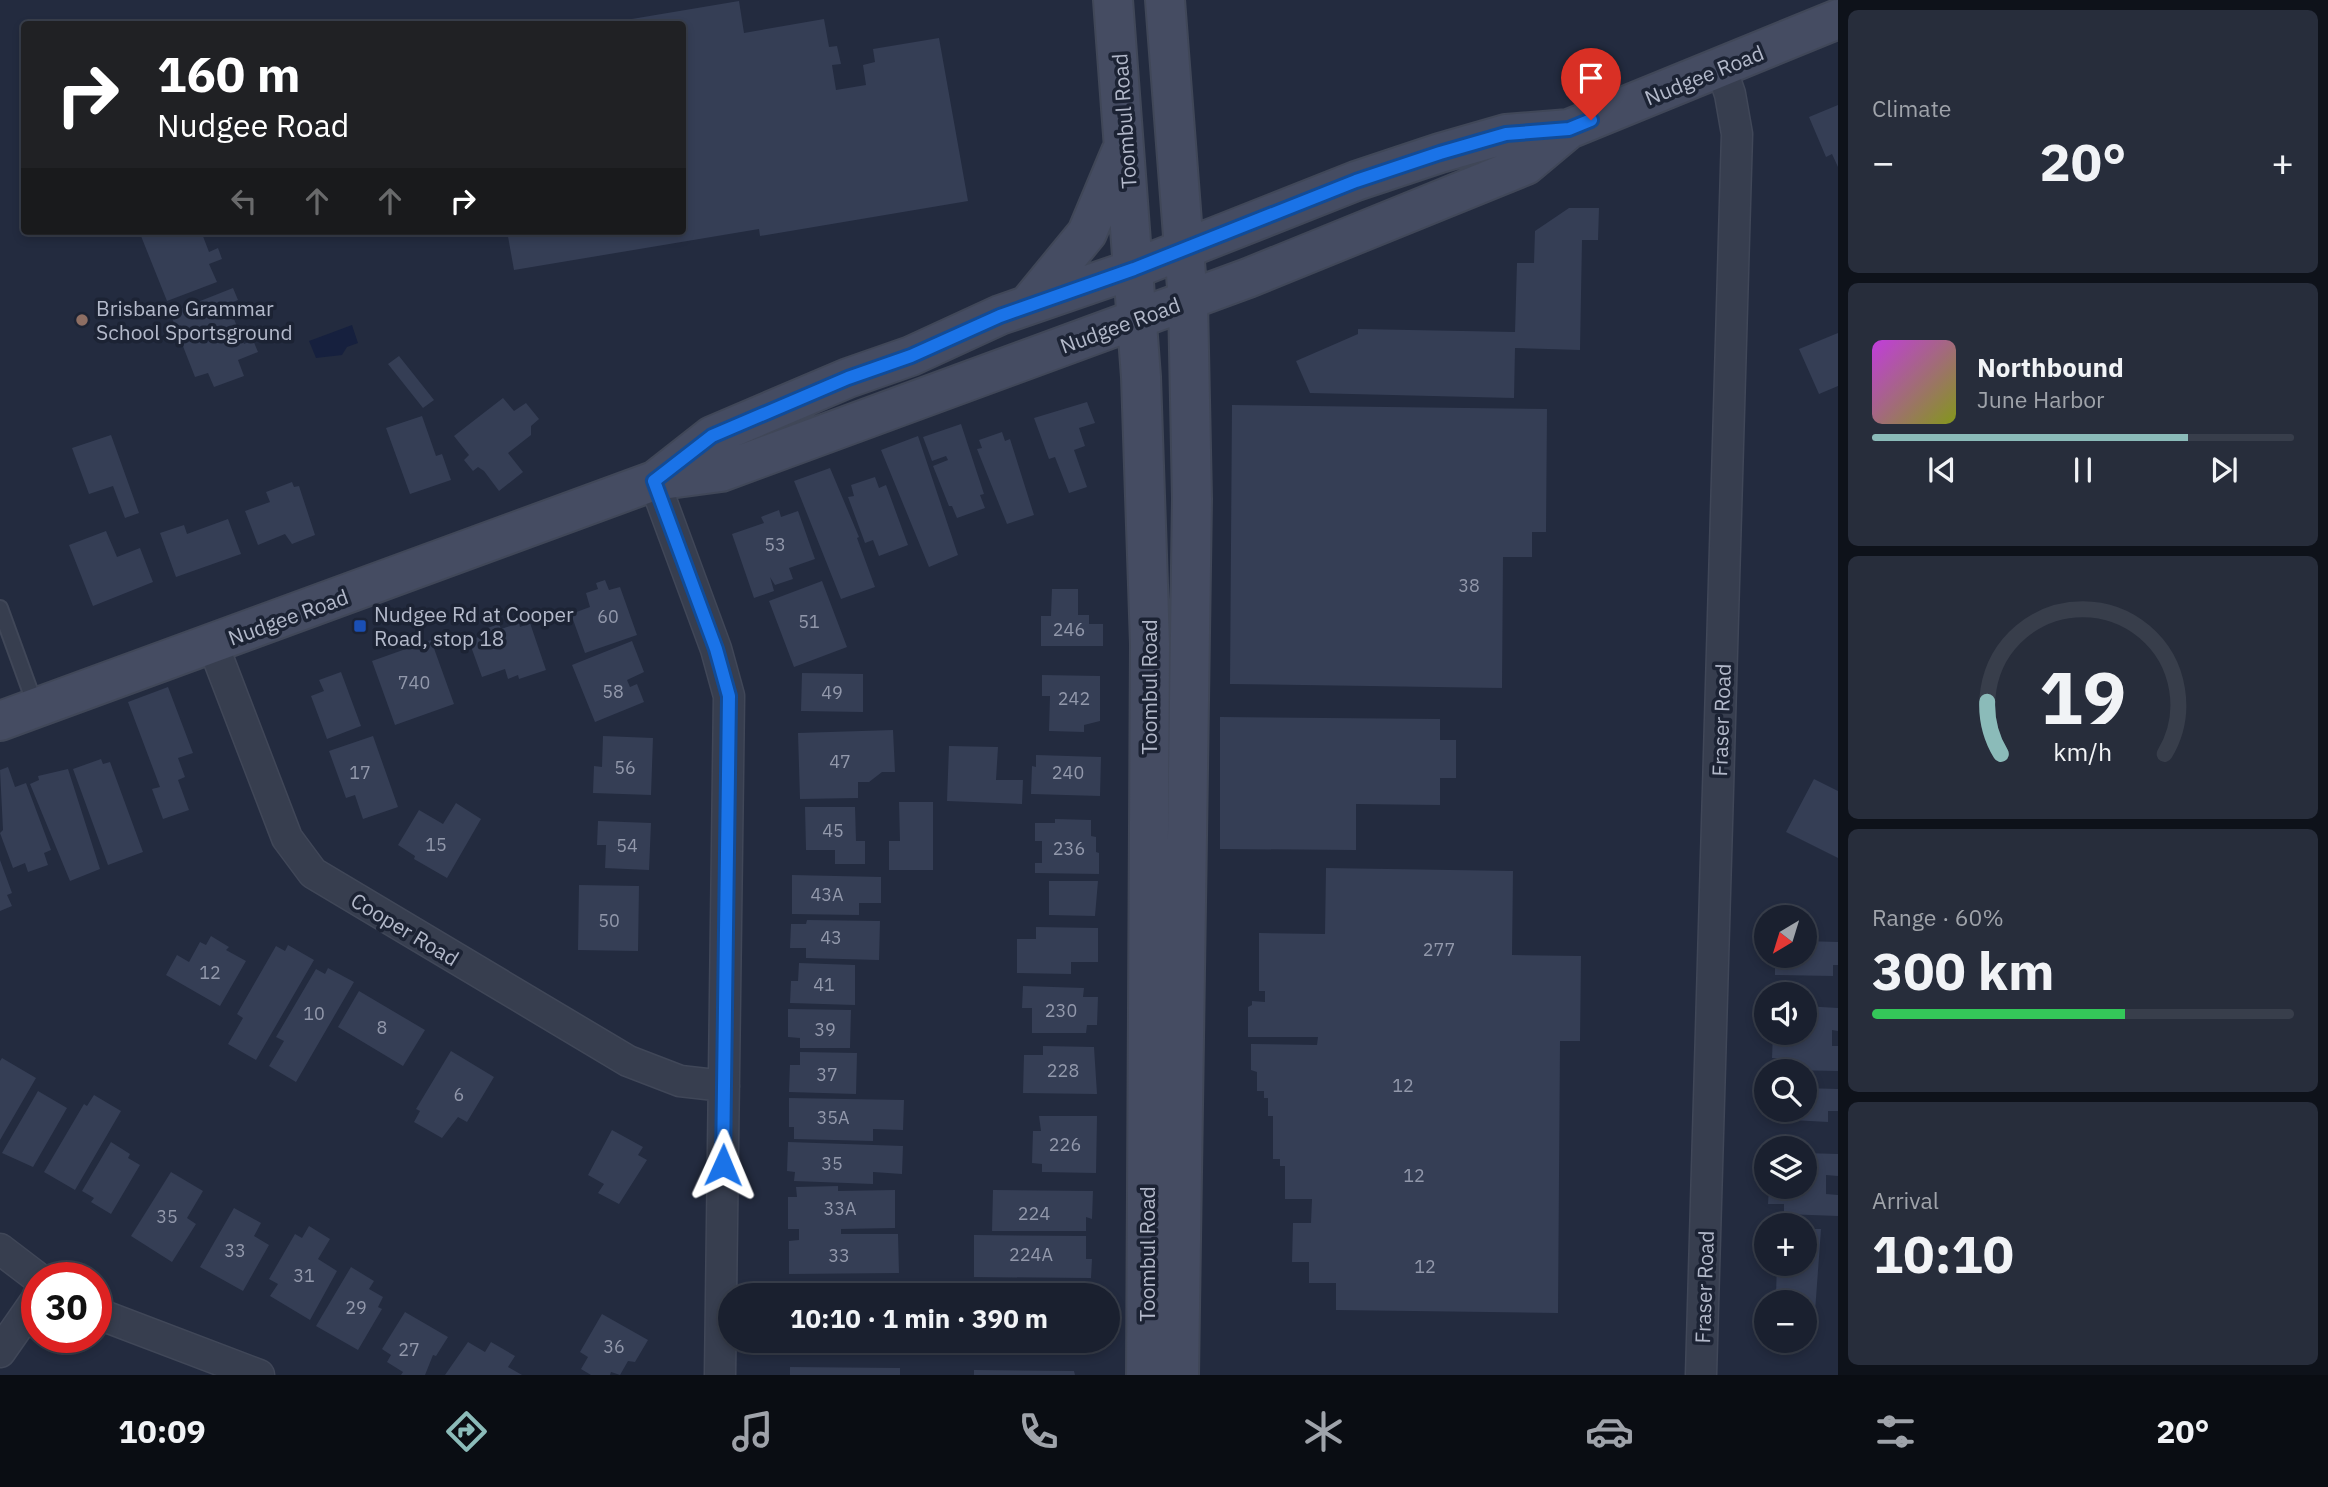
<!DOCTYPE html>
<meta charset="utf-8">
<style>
:root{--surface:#1a202f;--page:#272d3b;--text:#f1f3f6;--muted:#9fa3aa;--line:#383e4b;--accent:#8bbbb9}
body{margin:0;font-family:"IBM Plex Sans",sans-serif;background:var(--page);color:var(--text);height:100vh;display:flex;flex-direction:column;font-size:26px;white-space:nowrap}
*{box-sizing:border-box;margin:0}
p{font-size:23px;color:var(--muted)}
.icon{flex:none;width:38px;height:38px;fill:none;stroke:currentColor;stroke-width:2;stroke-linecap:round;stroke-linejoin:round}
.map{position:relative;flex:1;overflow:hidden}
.panel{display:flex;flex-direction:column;gap:10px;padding:10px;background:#0e121a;width:490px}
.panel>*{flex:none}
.hud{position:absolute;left:21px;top:21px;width:665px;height:214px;border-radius:7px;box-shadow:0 4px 10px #0003,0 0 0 2px var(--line);background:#202124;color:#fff;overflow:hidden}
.needle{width:46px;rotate:218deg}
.fabs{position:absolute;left:1754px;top:905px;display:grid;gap:14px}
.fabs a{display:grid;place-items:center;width:63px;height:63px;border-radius:50%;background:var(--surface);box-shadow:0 4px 10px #0003,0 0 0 2px var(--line);font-size:35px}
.speed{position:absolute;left:21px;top:1262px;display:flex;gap:14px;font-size:35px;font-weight:700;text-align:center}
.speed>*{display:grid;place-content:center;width:91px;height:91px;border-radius:50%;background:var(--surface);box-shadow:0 4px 10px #0003,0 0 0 2px var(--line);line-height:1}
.speed .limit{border:10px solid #d22;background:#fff;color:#111}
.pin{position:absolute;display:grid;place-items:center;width:60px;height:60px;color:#fff;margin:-72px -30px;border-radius:50% 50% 50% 0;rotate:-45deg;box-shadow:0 0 7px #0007}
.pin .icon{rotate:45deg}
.me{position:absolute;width:77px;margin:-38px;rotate:1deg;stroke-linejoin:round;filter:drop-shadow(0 0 5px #0008)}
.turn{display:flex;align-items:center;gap:24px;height:147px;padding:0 21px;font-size:32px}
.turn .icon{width:91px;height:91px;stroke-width:2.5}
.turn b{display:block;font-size:49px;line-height:60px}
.lanes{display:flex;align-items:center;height:66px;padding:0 21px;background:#0003;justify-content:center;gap:35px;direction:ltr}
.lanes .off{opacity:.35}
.big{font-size:52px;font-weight:800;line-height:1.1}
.panel .tile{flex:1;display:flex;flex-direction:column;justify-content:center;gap:10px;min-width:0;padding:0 24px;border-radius:10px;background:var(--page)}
.panel .dial{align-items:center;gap:0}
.dial svg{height:182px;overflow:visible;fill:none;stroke:var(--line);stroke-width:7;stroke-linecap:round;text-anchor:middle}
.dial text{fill:var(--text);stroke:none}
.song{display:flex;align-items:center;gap:21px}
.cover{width:84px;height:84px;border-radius:10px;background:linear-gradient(135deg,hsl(290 70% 55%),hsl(70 70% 35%))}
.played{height:7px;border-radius:4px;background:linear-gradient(90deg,var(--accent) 75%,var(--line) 75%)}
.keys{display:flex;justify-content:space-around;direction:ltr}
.heat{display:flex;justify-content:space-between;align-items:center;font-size:38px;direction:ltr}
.charge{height:10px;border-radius:5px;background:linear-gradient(90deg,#34c759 60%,var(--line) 0)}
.trip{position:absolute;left:718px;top:1283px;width:402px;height:70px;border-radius:35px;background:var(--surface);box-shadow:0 4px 10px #0003,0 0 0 2px var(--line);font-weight:800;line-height:70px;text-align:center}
.dock{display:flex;height:112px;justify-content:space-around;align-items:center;background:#0a0d13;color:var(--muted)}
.dock .icon{width:49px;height:49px}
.dock .on{color:var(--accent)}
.dock b{font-size:32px;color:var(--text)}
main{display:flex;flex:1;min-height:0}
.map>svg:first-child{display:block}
</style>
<main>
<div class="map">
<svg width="1838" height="1375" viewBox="0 0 1838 1375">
<rect width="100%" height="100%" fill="#232b3f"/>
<path fill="#16203e" d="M352,325L358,343L347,347L342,355L316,358L309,341Z"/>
<path fill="#353e55" d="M739,1L744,33L824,19L829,47L837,46L841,64L832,65L836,90L866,85L863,65L875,62L873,49L939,38L968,201L760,236L759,229L514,270L507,231H682V24L608,23Z
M1838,105V167L1832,154L1826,157L1809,117Z
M1569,208H1599L1598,240H1582L1580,350L1515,348L1514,398L1310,393L1296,361L1358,334V329L1515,332L1517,263H1534L1535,231Z
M139,231H201L209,252L218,248L222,259L209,264L217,282L167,301Z
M233,288L238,300L228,304L244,344L253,340L258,352L238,360L244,376L214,387L208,373L195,377L170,313Z
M1838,333V386L1819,394L1799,349Z
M399,356L434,400L423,408L388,364Z
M503,398L514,411L526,403L539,419L531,426V435L508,453L523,472L499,491L484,471L478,467L473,471L464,460L469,455L454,436Z
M1087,402L1095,423L1079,428L1085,446L1074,450L1087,487L1069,493L1055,457L1049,459L1034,418Z
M1232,405L1547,409L1546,532H1532V557H1503L1502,688L1230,684Z
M422,416L436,456L442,454L451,480L410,494L386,428Z
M961,424L984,494L980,495L985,508L957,518L952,506H949L933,466L948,460L946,456L932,461L923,437Z
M1002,432L1005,441L1010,439L1034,515L1007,524L977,449L982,448L979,440Z
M111,435L139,513L125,518L113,486L89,494L72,448Z
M918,436L958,555L929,567L881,450Z
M830,468L859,537L857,538L875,587L841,599L794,481Z
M875,477L879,488L886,485L908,545L879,556L873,540L865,543L848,497L854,496L851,485Z
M292,482L294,487L299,486L315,535L292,544L285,534L258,545L245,511L270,502L266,492Z
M779,510L781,517L798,511L815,559L789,568L793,579L775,585L770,577L774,591L754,598L732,534L764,523L761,517Z
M228,519L241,554L176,577L160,533L184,525L187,534Z
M106,531L117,557L140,548L153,582L93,606L69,545Z
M605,580L609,590L620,587L637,635L585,653L571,614L590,607L586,593L598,589L596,583Z
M822,581L847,647L794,667L769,601Z
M1052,589H1078V615H1089V624H1103V646H1041V616H1051Z
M519,623L520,627L530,623L546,670L519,679L518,675L508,679L505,669L482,677L469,641L481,636L479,631L499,624L501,629Z
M431,640L454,704L395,725L372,661Z
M632,641L644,672L627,680L630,687L637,684L644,702L595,722L572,665Z
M341,672L361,726L327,739L311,696L324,691L319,680Z
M802,673L863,674V712L801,711Z
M1042,675L1100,676V721L1084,725V732L1049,731L1050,696H1042Z
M168,687L193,753L178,758L185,777L178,780L189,810L163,819L152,789L160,787L128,702Z
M1220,717L1440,719V740H1456V778H1440V805L1356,804V850L1220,849Z
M893,730L895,772H882L869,782H858V798L800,799L798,733Z
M373,736L398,807L363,819L355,795L346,798L329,751Z
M603,736L653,738L651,795L593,793L594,766L602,767Z
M949,746L998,747L996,780H1023L1022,804L947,801Z
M1036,755L1101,757L1100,796L1031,794L1032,766L1036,767Z
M101,759L103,764L110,762L143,852L108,865L73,769Z
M8,767L15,787L26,783L51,850L44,853L48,865L28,872L25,863L13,868L0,833L3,830L0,770Z
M68,769L100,869L70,881L30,784L39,780L38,776Z
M1814,779L1838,791V858L1786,832Z
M899,802H933V870H889V841H900Z
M456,803L481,819L447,878L414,859L415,856L398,845L419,810L443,824Z
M805,807H855L856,841H865V864H835V850H806Z
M1055,819L1091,820V836L1096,837V852L1099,853V874L1035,873V863H1042V841H1035V823H1055Z
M598,821L651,823L649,870L605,868L606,845H597Z
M0,860L12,893L7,895L12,906L0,911Z
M1326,868L1513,871L1512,955L1581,956L1580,1041H1560L1558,1313L1336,1310V1283H1309V1262H1292L1293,1223H1311L1312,1199H1285V1166H1280V1159H1273V1116H1268V1098H1264V1091H1257V1072L1251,1070V1044L1317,1045L1318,1037H1248V1007L1252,1005V1001L1265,1002V991H1259V933L1325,934Z
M792,875L881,877V903H859V915L792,914Z
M1049,881H1098L1095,916L1049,915Z
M579,885L639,886L638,951L578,950Z
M807,920L880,921L879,960L806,958V948H790L791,924H806Z
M1036,927L1098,928V962H1071V974L1017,973V939H1036Z
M211,936L229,947L226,950L246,961L220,1006L166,975L177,955L189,962L200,942L206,945Z
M1804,941L1838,942V965H1833V976L1775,975V956H1804Z
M288,945L314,960L256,1060L228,1044L243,1018L237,1014L276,946L285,951Z
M799,963L855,965V1005L790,1003L791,981H798Z
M328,968L354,982L296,1082L269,1066L284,1041L276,1037L316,969L325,974Z
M1023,986L1084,988L1083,997H1098L1097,1025H1087L1086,1033H1032V1008H1022Z
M359,991L425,1030L403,1066L338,1027Z
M1804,1006L1838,1008V1031L1832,1030V1046H1838V1071L1788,1070L1786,1059L1772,1058L1773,1032H1804Z
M788,1009L851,1010L850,1048H800V1038L788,1037Z
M1043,1046L1094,1047L1097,1094L1023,1093L1024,1055H1043Z
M451,1051L494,1077L467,1122L458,1117L442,1138L414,1122L420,1111L416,1109Z
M800,1052L857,1053L856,1094L789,1092L790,1065H800Z
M2,1058L36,1078L0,1140V1061Z
M1804,1088L1838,1089V1111H1828V1122L1771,1119L1772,1110H1804Z
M38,1091L67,1108L33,1167L2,1153Z
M94,1095L121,1111L75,1190L44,1172L84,1104L87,1106Z
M789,1098L904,1100L903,1130L873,1129V1141L794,1139V1127H789Z
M1039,1116H1097L1096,1173L1042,1172V1164L1032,1163L1033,1131H1041Z
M612,1130L643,1147L638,1155L647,1160L619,1204L598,1193L604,1184L588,1175Z
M111,1142L130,1154L128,1158L140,1165L111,1214L91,1202L94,1198L82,1191Z
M788,1142L903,1146L902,1174L873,1172V1184L794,1181L795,1172L787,1171Z
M1804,1153L1838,1154V1176L1826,1175V1194L1838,1195V1216L1784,1214V1204H1768L1769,1186H1804Z
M171,1172L203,1191L187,1218L196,1224L172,1262L131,1236Z
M838,1186V1191L895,1190V1228L841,1229V1234H898L899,1273L789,1274V1241L799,1240V1229H788V1197H797L796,1187Z
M993,1190L1093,1191L1092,1219L1086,1217V1231H992Z
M234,1208L261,1223L254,1236L269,1245L243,1291L200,1267Z
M309,1226L330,1239L318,1259L337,1271L310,1320L270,1296L278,1284L269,1279L295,1234L302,1238Z
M1804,1229H1821L1815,1312H1804V1302H1789V1295L1776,1294L1777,1264H1804Z
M974,1235L1086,1236V1259H1092L1091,1278L974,1277Z
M351,1267L374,1281L369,1289L383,1297L378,1307L382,1309L358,1350L316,1326Z
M1036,1289L1090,1290V1295H1036Z
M796,1290H823V1295H796Z
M405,1312L448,1337L436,1356L433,1355L425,1375H401L403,1372L387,1362L391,1355L382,1349Z
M602,1314L648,1340L635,1362L628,1361L620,1375L611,1372L610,1375H591L581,1369L588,1357L580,1352Z
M786,1340H842V1350H786Z
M468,1342L485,1352L491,1342L515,1356L508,1367L522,1375H445Z
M790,1367L900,1368V1375H790Z
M974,1370L1074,1371L1075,1375H974Z"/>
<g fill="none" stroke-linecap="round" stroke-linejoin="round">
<defs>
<path id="service" d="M0,608L36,707"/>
<path id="minor" d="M654,481L716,649L729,696L720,1375
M213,645L287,838L313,873L628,1061L680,1081L724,1086
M0,1249L38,1278
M96,1313L259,1375
M0,1352L37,1299
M1701,1375L1737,134L1730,94L1721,68"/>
<path id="secondary" d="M1113,0L1141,377L1150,644L1146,1375
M1165,0L1188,301L1192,499L1179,1375
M1028,305L1087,233L1121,152
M656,480L712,436L848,378L911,356L1000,315L1134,269L1356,181L1440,153L1506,134L1569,129L1838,19
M0,721L654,481L721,472L1248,278L1526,165L1569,129"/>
</defs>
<use href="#service" stroke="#404758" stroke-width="18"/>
<use href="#minor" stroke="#404758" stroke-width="33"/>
<use href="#secondary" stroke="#404758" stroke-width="42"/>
<use href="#service" stroke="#373e4f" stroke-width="14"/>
<use href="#minor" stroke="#373e4f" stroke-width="30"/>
<use href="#secondary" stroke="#454c62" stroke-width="38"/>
</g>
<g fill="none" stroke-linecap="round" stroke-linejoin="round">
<defs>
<path id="route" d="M723,1165L729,696L716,649L654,481L712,436L848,378L911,356L1000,316L1134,269L1356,181L1440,153L1506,134L1569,129L1591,120"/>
</defs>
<use href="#route" stroke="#114b97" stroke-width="18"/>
<use href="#route" stroke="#1a73e8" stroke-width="12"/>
</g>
<circle fill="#8d6e63" stroke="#1c2334" stroke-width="2.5" cx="82" cy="320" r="7"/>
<rect fill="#1a4fb4" stroke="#1c2334" stroke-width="2.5" x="353" y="619" width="14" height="14" rx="3.5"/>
<g text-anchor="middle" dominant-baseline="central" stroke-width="7" stroke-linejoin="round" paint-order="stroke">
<g font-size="18" fill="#9298ab">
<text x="775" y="544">53</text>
<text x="1469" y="585">38</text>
<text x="608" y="616">60</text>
<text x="809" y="621">51</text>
<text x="1069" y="629">246</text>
<text x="414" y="682">740</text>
<text x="613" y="691">58</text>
<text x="832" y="692">49</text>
<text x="1074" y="698">242</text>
<text x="840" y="761">47</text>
<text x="625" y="767">56</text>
<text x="360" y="772">17</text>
<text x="1068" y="772">240</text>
<text x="833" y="830">45</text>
<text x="436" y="844">15</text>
<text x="627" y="845">54</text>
<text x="1069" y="848">236</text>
<text x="827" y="894">43A</text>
<text x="609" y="920">50</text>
<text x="831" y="937">43</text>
<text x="1439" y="949">277</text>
<text x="210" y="972">12</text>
<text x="824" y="984">41</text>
<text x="1061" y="1010">230</text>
<text x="314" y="1013">10</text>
<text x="382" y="1027">8</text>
<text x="825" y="1029">39</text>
<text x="1063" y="1070">228</text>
<text x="827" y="1074">37</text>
<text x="1403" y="1085">12</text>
<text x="459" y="1094">6</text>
<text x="833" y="1117">35A</text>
<text x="1065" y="1144">226</text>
<text x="832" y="1163">35</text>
<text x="1414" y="1175">12</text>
<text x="840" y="1208">33A</text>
<text x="1034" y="1213">224</text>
<text x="167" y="1216">35</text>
<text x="235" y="1250">33</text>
<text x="1031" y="1254">224A</text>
<text x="839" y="1255">33</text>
<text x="1425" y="1266">12</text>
<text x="304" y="1275">31</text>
<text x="356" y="1307">29</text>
<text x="614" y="1346">36</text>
<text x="409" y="1349">27</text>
</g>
<g font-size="21" fill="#b3b9ca" stroke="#1c2334">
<text transform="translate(1704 75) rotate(-22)">Nudgee Road</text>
<text transform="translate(1124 121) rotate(-94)">Toombul Road</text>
<text transform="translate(1120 325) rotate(-20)">Nudgee Road</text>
<text transform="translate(288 617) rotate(-20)">Nudgee Road</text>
<text transform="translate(1149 687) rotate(-90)">Toombul Road</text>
<text transform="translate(1721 720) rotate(-88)">Fraser Road</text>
<text transform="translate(405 929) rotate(31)">Cooper Road</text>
<text transform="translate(1147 1254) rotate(-90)">Toombul Road</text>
<text transform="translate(1704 1287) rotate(-88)">Fraser Road</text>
</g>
<g font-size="21" fill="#b3b9ca" stroke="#1c2334" text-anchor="start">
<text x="96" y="308">Brisbane Grammar<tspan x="96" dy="24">School Sportsground</tspan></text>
<text x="374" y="614">Nudgee Rd at Cooper<tspan x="374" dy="24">Road, stop 18</tspan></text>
</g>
</g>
</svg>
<div class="fabs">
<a><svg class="needle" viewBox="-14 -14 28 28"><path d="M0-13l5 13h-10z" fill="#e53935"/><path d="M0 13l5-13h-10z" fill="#9fa3aa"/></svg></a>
<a><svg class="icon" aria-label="sound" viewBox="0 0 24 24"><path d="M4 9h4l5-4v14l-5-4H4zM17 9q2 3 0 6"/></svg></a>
<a><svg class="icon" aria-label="search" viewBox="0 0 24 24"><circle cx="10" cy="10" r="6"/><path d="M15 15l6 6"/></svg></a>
<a><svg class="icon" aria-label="layers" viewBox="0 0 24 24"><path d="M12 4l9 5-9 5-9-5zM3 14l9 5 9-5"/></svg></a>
<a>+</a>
<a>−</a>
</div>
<div class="speed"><div class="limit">30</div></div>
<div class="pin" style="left:1591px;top:120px;background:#d93025"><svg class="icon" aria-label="arrive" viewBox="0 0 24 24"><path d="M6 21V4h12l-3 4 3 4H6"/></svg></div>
<svg class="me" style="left:723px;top:1165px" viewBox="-20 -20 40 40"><path d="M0-17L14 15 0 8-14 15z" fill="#1a73e8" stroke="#fff" stroke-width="4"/></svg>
<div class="trip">10:10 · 1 min · 390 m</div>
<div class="hud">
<div class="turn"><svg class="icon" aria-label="right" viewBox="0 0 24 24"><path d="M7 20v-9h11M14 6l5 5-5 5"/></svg><div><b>160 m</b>Nudgee Road</div></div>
<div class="lanes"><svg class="icon off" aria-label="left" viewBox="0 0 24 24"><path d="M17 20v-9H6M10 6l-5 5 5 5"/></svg><svg class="icon off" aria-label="ahead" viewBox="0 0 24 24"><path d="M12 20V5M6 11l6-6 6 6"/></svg><svg class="icon off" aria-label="ahead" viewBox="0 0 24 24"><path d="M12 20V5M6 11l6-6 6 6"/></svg><svg class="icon" aria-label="right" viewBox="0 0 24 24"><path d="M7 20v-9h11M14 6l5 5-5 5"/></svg></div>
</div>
</div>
<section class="panel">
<div class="tile"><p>Climate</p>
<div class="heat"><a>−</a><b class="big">20°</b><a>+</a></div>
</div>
<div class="tile">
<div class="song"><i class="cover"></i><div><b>Northbound</b><p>June Harbor</p></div></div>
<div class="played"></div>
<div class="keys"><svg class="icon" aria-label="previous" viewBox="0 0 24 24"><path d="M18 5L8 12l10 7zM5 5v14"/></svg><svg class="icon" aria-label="pause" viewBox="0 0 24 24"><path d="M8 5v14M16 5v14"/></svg><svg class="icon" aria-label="next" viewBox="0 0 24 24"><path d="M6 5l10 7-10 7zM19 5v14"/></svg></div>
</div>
<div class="tile dial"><svg viewBox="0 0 100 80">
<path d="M14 69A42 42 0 1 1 86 69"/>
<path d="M14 69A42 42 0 0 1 8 46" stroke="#8bbbb9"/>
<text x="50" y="56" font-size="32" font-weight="700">19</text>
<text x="50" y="72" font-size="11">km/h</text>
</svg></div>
<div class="tile"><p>Range · 60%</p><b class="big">300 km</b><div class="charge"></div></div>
<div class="tile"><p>Arrival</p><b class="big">10:10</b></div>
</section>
</main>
<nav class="dock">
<b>10:09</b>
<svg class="icon on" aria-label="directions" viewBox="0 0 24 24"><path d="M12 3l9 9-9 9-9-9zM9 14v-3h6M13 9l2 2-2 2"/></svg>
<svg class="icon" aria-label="music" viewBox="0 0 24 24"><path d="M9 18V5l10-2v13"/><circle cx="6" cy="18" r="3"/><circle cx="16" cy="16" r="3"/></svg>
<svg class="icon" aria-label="phone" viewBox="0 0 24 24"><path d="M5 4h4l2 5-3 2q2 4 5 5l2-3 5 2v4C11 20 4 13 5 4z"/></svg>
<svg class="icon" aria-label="climate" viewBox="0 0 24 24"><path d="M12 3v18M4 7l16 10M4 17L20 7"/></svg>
<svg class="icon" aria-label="car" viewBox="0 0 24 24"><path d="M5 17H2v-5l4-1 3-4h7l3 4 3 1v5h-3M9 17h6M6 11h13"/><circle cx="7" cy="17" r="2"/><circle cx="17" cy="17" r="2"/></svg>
<svg class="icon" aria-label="filters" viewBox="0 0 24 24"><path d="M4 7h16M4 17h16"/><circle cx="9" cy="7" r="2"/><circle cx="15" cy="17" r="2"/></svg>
<b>20°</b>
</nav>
